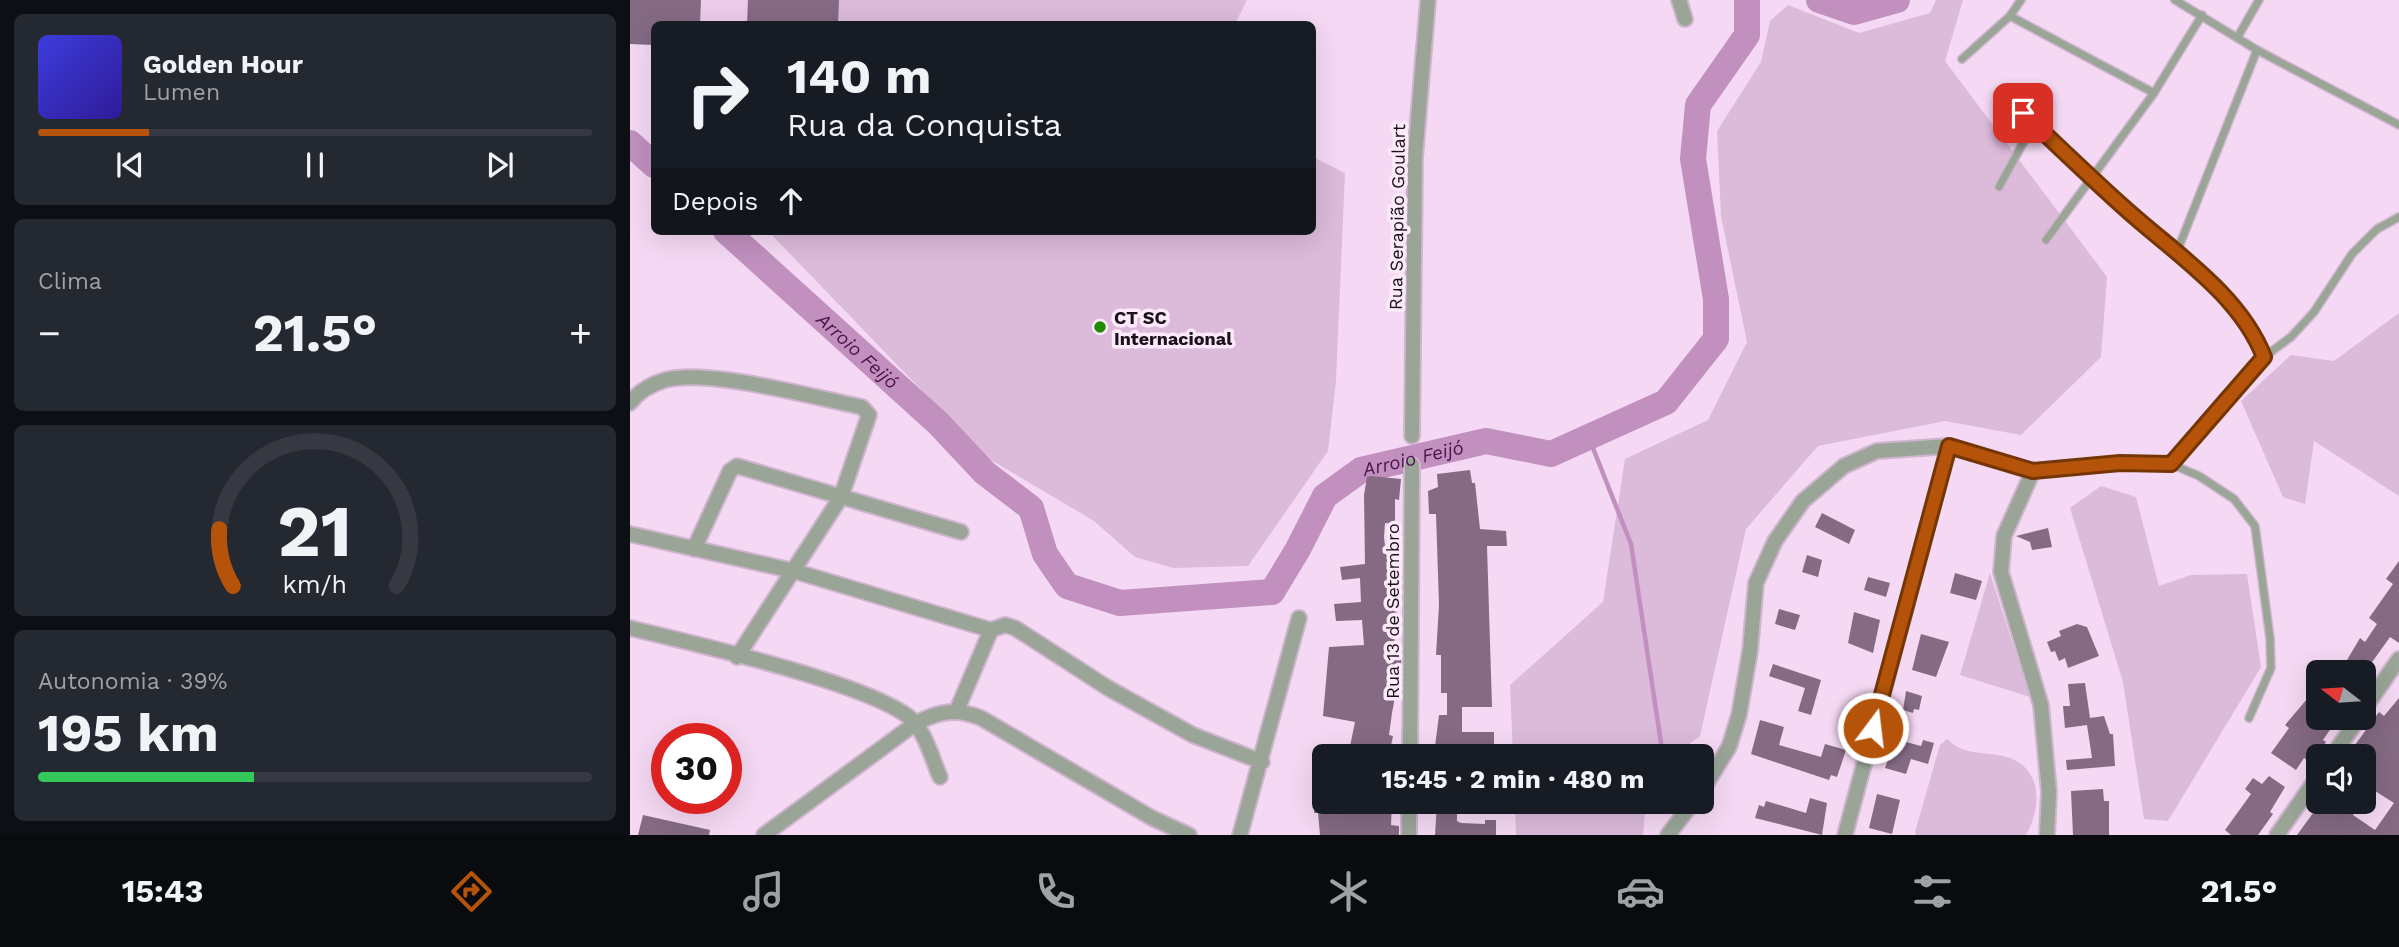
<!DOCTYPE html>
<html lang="pt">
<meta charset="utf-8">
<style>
:root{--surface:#171b24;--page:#242831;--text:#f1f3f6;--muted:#9ea1a6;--line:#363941;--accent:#b45309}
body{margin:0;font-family:"Work Sans",sans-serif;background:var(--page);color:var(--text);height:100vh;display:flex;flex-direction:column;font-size:26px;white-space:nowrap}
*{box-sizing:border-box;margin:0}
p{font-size:23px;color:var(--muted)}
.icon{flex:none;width:38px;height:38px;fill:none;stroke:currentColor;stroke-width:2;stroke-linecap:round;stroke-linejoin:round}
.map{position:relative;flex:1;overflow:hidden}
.details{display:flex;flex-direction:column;gap:14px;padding:14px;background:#0d0f14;width:630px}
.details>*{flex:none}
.guide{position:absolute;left:21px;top:21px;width:665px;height:214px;border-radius:10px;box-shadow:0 7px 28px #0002;background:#171b24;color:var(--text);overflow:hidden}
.needle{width:46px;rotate:287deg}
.fabs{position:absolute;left:1676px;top:660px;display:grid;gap:14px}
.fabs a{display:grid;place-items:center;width:70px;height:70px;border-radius:10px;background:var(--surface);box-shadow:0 7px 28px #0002;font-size:35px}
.speed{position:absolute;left:21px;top:723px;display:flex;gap:14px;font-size:35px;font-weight:700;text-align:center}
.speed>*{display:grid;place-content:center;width:91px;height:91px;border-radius:50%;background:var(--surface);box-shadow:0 7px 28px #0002;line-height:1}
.speed .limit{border:10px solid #d22;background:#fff;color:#111}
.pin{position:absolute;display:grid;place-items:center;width:60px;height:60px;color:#fff;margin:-30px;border-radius:14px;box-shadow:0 4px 10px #0006}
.me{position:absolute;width:77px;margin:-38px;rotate:15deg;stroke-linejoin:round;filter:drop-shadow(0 0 5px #0008)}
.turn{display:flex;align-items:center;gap:24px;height:147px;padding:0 21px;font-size:32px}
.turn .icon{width:91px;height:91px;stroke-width:2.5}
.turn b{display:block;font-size:49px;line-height:60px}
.then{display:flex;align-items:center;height:66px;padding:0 21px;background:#0003;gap:14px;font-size:26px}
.big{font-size:52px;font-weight:700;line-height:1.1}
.details .widget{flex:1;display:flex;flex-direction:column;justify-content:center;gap:10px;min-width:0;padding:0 24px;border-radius:10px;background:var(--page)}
.details .dial{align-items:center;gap:0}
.dial svg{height:182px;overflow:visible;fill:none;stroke:var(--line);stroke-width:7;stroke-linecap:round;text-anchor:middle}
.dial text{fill:var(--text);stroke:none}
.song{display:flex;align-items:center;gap:21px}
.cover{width:84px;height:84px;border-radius:10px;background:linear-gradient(135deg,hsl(240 70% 55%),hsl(250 70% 35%))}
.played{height:7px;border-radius:4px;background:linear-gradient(90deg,var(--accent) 20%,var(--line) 20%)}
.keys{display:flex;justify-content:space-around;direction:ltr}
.heat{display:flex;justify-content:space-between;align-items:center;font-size:38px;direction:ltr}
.charge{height:10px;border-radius:5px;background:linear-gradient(90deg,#34c759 39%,var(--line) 0)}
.trip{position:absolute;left:682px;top:744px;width:402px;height:70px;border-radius:10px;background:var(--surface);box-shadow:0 7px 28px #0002;font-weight:700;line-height:70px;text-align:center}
.menu{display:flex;height:112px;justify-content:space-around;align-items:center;background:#090b0e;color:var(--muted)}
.menu .icon{width:49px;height:49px}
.menu .on{color:var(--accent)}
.menu b{font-size:32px;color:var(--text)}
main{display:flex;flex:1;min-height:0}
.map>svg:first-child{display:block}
</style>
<main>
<section class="details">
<div class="widget">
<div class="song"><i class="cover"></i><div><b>Golden Hour</b><p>Lumen</p></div></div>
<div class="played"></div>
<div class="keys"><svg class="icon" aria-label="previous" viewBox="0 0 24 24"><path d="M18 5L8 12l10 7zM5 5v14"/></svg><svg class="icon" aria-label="pause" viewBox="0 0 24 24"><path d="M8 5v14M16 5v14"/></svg><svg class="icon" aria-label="next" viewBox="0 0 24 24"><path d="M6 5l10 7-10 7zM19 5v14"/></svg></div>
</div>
<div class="widget"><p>Clima</p>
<div class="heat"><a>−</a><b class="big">21.5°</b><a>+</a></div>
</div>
<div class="widget dial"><svg viewBox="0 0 100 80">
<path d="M14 69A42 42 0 1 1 86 69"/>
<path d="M14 69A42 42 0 0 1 8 44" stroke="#b45309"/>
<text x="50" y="56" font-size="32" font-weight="700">21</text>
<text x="50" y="72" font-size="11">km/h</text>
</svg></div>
<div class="widget"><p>Autonomia · 39%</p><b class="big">195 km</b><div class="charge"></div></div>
</section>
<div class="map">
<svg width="1769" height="835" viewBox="0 0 1769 835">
<rect width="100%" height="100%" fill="#f5d9f4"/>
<path fill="#eccaea" d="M0,0H118L117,24H24V45L0,44Z"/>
<path fill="#dcbada" d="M118,0H617L605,24H117Z
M1306,0H1333L1315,61L1477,277L1471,357L1391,435L1315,421L1188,446L1116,529L1070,736L1043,756H883L880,685L973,602L995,459L1078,420L1117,342L1091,216L1087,131L1131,62L1140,21L1158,5L1229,33L1300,13Z
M683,157L715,173L706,381L698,451L618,566L543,568L505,557L464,521L356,457L138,231H682Z
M1769,313V496L1684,441L1675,504L1653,497L1611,401L1661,355L1704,361Z
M1471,486L1506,497L1529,586L1561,575L1617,574L1631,667L1538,821L1514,819L1493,682L1440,508Z
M1360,573L1400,697L1330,675Z
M1317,739C1335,756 1351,751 1373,756C1412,765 1413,805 1396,835H1286L1285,832L1310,745Z
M885,802H1016L1013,835H886Z"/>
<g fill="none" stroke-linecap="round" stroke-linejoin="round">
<path stroke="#c190bf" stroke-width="4.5" d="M959,438L1001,544L1033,756"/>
<g stroke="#c190bf" stroke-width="26">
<path d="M1189,0L1224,12L1267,0"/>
<path d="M0,143L24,165"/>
<path id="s1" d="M96,231L308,423L355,473L401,508L415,554L437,586L490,603L642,592L668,549L695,496L731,470L856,441L921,454L1036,402L1086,339V299L1063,159L1068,105L1117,35V0"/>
</g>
</g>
<path fill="#846a83" d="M0,0H71L70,24H24V45L0,44Z
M118,0H209L208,24H117Z
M840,470L842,483H845L850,529L876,531L877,546H857L862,707H832V732H864V756L804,754L809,715H817V693H811V655H806L809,605L806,514H799L798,491L808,487L807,474Z
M741,476L771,479L769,500L765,499V524L755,523L754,537L756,555L765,554L766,560L767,621H763L765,644H770L771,649V687L767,686L762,713L759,735L763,736L759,756H718L725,722L693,716L699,647L734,645L732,620L706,621L704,604L731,602L730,578L712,580L710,567L735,564L734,495L737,477Z
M1192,513L1225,530L1219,544L1185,527Z
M1418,528L1422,547L1402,550L1400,542L1386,536Z
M1177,555L1192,560L1188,577L1172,572Z
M1769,561V643L1760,637L1735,672H1710L1730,638L1735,642L1747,624L1739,618L1763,584L1756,579Z
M1325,573L1352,581L1346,600L1320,593Z
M1238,577L1260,583L1256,597L1234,590Z
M1149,609L1170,615L1165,630L1145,624Z
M1224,612L1250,620L1243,653L1218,643Z
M1447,624L1457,627L1469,656L1438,668L1435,658L1429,661L1425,651L1421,652L1417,642L1431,636L1429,631Z
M1291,634L1319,642L1306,677L1282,670Z
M1143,664L1191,680L1181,715L1168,711L1175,688L1139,676Z
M1455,683L1460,718L1474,716L1480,734H1483L1485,766L1437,770L1436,760L1462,758L1457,725L1435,728L1433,706H1440L1438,684Z
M1689,685V718H1708L1693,740L1696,742L1681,763L1674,758L1666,770L1641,753L1659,728L1655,725Z
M1276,691L1292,696L1289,710L1284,709L1283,713L1273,710Z
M1769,698V835H1667L1686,809L1690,811L1697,802H1727L1721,810L1725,813L1723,815L1745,830L1764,803L1742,789L1734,801V756H1717L1749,712L1754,716Z
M1130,720L1154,727L1149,745L1191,757L1195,744L1216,750L1207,777L1201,775L1199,780L1121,754Z
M1265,739L1291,746L1293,740L1304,743L1298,764L1281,759L1276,774L1255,768Z
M1639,776L1655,787L1640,812L1643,814L1628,835H1601L1595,830L1621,794L1615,789L1623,778L1632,784Z
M1473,789L1474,801H1479V835H1443L1441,791Z
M1247,794L1270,800L1262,834L1239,828Z
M685,798L734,807L735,802H762L761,825L769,826V835H690L688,813H684Z
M1180,798L1197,803L1192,835L1125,818L1129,805L1134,807L1136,801L1176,813Z
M807,802L827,804V821L831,823L855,824V820H866V835H805Z
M13,815L80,830L79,835H8Z"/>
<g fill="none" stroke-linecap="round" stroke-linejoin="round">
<defs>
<path id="service" d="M1545,0L1627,50L1769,125
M1380,16L1524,93
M1607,38L1629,0
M1332,59L1380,16L1391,0
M1382,102C1421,139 1459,177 1500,213C1548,256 1611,295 1634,357
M1369,187L1404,123
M1416,240L1524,93L1572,15
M1546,254L1627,50
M1541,464L1634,357L1661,337L1684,312L1722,254L1747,229L1769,217
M1403,471L1490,463L1541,464L1569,476L1604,499L1625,526L1640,638L1641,668L1619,718"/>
<path id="minor" d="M1049,0L1055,19
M0,403C8,392 22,384 35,380C77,368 186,398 232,407L239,415L211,497L107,657
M782,436L785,157L798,0
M0,534L164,571L361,630L327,710
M64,549L100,471L107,466L331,532
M0,628C53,641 258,687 286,724C297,738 303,761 310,777
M361,630L375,625L385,628L478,688L563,735L632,762
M1734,709L1769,659
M780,756L782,465
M1702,756L1729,718
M1073,789L1099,747L1109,715L1120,651L1126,583L1145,541L1173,501L1214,466L1247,451L1319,446L1403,471L1374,536L1371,572L1411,705L1419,792L1417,835
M134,835L286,723C310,711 326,708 351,718L522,818L559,835
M610,835L669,618
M779,835V802
M1038,835L1063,802
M1215,835L1319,446
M1647,835L1689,775"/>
</defs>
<use href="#service" stroke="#ceb5cd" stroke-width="10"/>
<use href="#minor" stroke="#ceb5cd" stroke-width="18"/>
<use href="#service" stroke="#9aa598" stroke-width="7"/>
<use href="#minor" stroke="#9aa598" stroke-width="14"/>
</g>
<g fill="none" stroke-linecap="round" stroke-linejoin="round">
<defs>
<path id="route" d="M1243,728L1319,446L1403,471L1490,463L1541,464L1634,357C1610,295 1546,254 1498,211C1462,179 1428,146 1393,113"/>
</defs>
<use href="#route" stroke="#753606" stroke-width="18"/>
<use href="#route" stroke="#b45309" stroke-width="12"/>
</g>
<circle fill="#228a01" stroke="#fceafa" stroke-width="2.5" cx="470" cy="327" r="7"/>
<g text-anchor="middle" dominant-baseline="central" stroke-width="7" stroke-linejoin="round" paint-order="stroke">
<g font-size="18" fill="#1b111a" stroke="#fceafa">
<text transform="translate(767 217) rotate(-89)">Rua Serapião Goulart</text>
<text transform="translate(762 611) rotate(-90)">Rua 13 de Setembro</text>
</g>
<g font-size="18" font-weight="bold" fill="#1b111a" stroke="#fceafa" text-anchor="start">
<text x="484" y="317">CT SC<tspan x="484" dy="21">Internacional</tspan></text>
</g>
<g font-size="19" font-style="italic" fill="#4d124e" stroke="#fceafa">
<text stroke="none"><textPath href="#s1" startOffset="178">Arroio Feijó</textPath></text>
<text stroke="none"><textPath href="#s1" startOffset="915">Arroio Feijó</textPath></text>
</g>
</g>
</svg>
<div class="fabs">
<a><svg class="needle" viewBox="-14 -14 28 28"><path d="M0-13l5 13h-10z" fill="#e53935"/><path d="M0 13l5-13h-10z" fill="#9ea1a6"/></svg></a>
<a><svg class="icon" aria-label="sound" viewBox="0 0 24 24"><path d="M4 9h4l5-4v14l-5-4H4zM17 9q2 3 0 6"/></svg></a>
</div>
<div class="speed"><div class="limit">30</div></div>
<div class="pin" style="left:1393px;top:113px;background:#d93025"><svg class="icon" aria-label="arrive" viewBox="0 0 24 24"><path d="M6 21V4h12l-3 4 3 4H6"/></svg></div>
<svg class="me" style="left:1243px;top:728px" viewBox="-20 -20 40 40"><circle r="17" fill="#b45309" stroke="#fff" stroke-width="3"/><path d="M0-11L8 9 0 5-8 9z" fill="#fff"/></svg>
<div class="trip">15:45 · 2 min · 480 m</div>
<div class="guide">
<div class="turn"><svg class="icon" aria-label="right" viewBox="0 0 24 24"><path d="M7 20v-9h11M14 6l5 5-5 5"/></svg><div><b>140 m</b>Rua da Conquista</div></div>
<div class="then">Depois<svg class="icon" aria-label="ahead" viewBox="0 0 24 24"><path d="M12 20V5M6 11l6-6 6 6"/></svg></div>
</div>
</div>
</main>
<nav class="menu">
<b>15:43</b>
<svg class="icon on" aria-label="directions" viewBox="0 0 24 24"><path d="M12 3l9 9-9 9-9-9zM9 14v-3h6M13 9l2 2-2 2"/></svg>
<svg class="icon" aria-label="music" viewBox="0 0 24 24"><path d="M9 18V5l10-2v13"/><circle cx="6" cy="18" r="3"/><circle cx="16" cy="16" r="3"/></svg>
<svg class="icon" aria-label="phone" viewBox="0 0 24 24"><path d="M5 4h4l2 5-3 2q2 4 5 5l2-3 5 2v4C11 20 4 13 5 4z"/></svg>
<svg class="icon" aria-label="climate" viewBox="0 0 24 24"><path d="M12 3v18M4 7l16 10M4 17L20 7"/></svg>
<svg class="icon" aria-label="car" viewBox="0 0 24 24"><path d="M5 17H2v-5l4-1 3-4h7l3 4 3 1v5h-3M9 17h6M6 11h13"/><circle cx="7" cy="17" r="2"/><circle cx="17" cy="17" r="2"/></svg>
<svg class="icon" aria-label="filters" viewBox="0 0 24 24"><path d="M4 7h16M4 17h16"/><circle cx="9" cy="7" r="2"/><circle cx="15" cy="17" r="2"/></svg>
<b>21.5°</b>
</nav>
